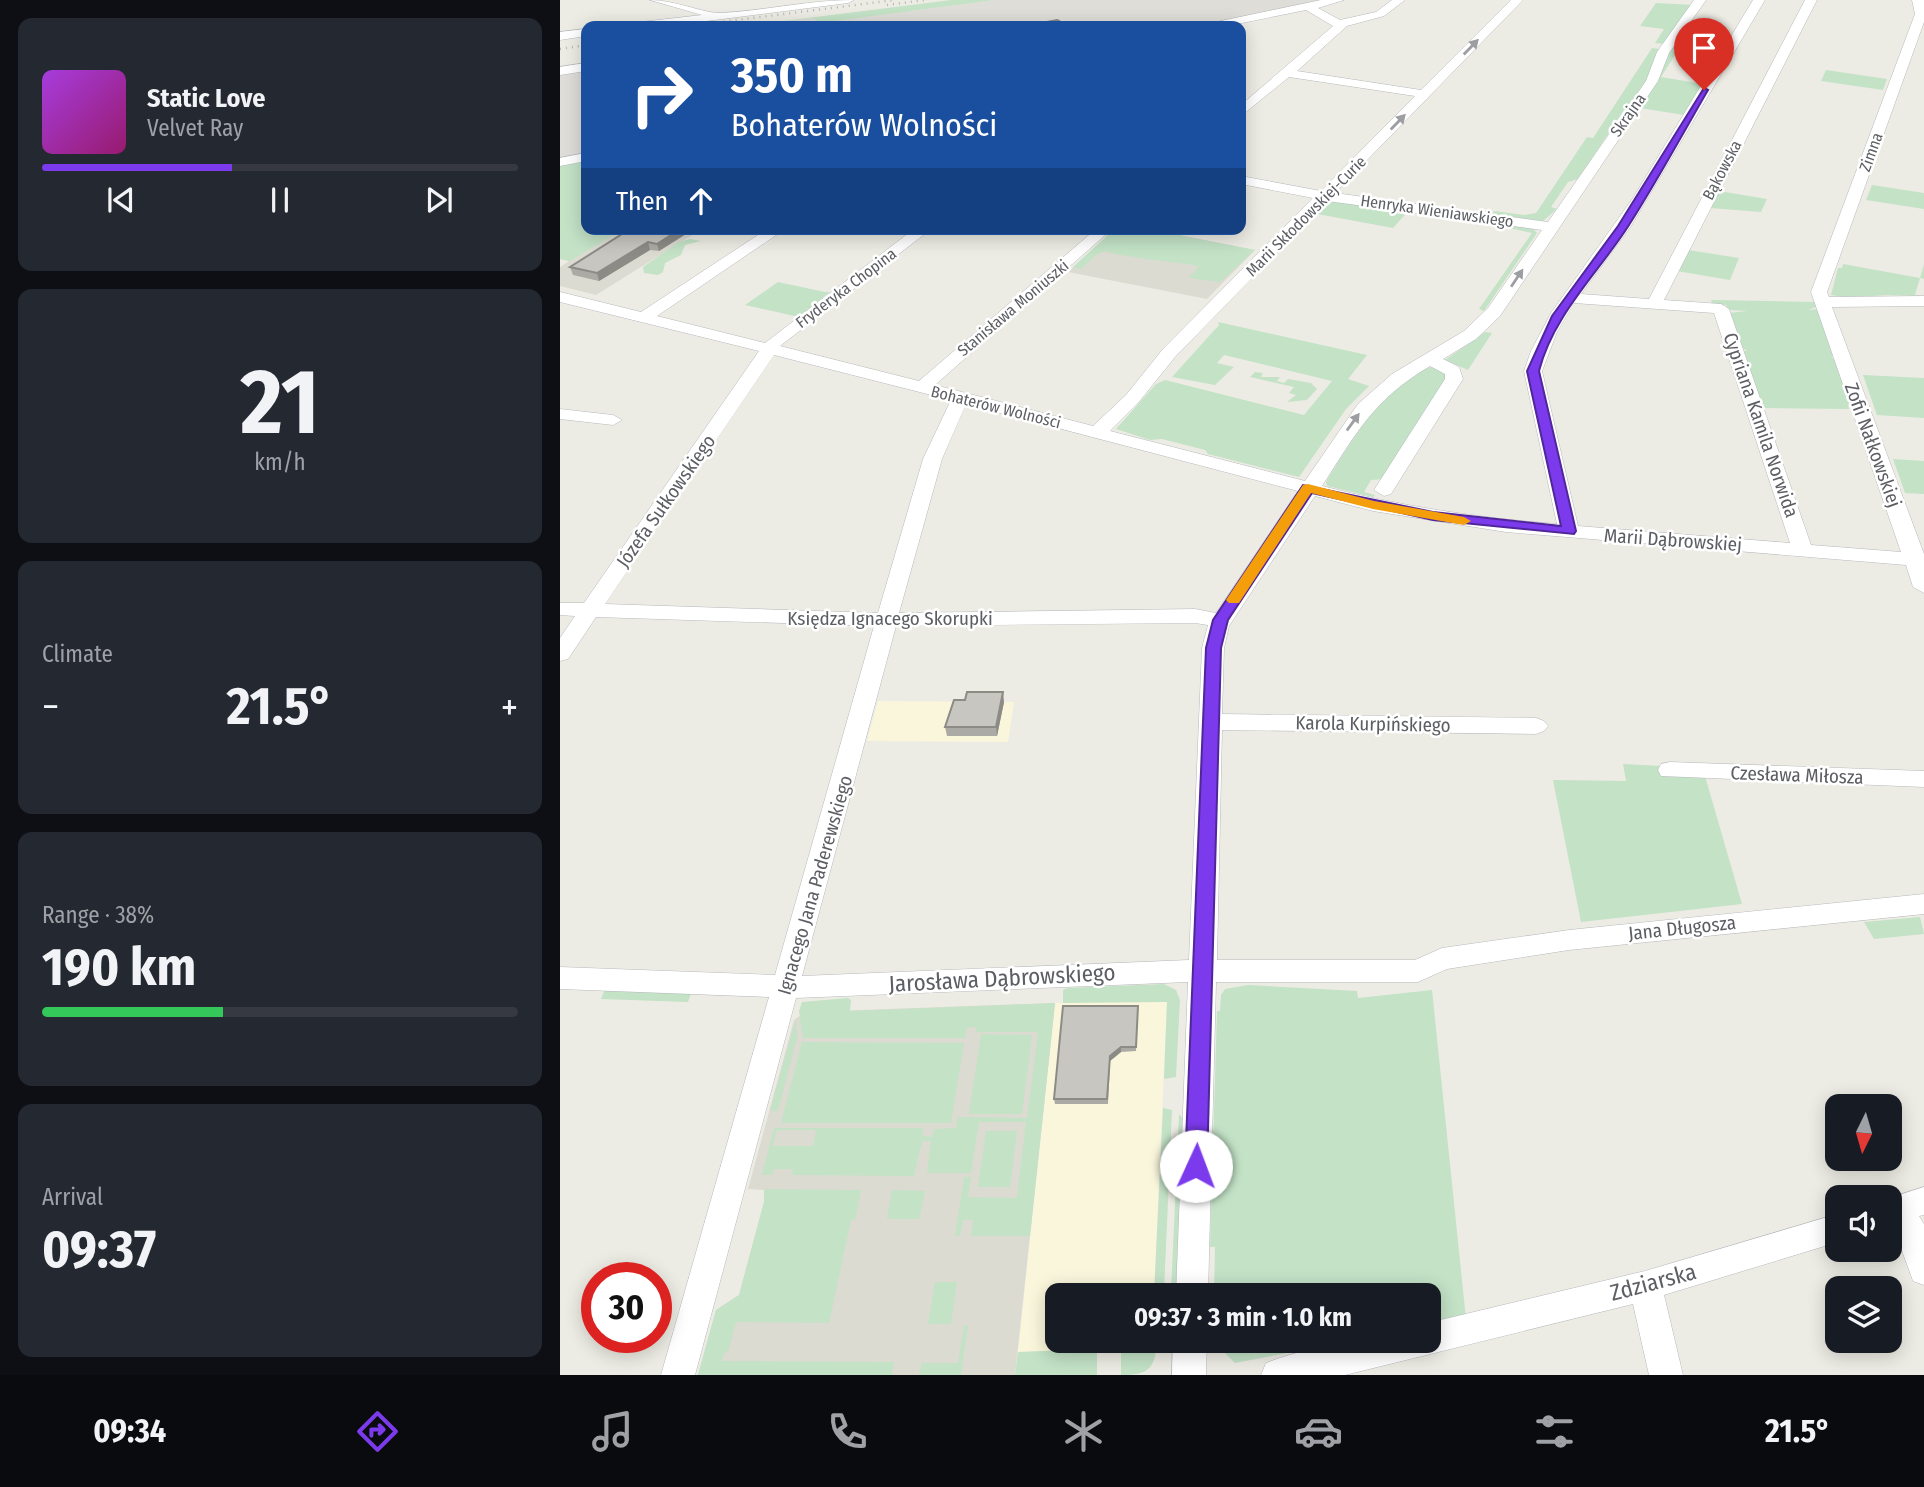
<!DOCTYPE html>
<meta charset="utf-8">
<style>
:root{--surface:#171b24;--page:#242831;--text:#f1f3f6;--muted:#9ea1a6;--line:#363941;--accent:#7c3aed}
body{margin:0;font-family:"Fira Sans Condensed",sans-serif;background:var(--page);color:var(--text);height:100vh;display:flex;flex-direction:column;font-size:26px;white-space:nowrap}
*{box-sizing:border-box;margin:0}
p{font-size:23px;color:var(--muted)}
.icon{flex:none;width:38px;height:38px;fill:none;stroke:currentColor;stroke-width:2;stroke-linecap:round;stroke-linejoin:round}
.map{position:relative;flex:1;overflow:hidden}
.side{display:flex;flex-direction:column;gap:18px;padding:18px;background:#0d0f14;width:560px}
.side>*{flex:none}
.guide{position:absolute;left:21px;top:21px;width:665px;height:214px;border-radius:14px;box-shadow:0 4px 18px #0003;background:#1a4fa0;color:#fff;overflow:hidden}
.needle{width:46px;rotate:185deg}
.tools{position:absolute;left:1265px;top:1094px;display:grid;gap:14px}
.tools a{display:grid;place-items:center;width:77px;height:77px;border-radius:14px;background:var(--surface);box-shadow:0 4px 18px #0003;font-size:35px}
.speed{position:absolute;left:21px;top:1262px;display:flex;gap:14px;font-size:35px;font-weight:700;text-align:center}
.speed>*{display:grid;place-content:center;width:91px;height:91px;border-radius:50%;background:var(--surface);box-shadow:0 4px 18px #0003;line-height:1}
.speed .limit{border:10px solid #d22;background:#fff;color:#111}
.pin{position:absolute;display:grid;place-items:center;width:60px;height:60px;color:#fff;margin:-72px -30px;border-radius:50% 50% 50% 0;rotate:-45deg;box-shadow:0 0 7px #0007}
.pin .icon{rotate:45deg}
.me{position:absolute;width:77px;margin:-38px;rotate:2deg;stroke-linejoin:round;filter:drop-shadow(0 0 5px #0008)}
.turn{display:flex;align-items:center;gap:24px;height:147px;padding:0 35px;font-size:32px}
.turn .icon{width:91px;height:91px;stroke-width:2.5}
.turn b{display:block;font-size:49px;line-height:60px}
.then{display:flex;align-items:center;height:66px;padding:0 35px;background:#0003;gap:14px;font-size:26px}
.big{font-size:52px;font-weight:700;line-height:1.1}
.side .widget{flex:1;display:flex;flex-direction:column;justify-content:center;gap:10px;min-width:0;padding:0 24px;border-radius:14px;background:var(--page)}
.side .dial{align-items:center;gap:0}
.dial b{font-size:91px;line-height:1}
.song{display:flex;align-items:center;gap:21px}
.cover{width:84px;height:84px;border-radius:10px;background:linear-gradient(135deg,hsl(280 70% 55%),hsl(320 70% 35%))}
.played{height:7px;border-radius:4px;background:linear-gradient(90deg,var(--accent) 40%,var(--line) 40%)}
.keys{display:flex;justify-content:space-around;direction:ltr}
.heat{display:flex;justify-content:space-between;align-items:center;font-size:38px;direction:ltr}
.charge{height:10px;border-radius:5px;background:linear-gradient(90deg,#34c759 38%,var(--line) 0)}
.trip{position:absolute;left:485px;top:1283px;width:396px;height:70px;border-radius:14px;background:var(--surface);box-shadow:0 4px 18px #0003;font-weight:700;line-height:70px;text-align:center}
.dock{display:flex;height:112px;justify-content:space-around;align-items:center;background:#090b0e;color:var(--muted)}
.dock .icon{width:49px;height:49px}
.dock .active{color:var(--accent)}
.dock b{font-size:32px;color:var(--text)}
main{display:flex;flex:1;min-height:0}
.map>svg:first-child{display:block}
</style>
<main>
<section class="side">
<div class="widget">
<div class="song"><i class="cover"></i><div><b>Static Love</b><p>Velvet Ray</p></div></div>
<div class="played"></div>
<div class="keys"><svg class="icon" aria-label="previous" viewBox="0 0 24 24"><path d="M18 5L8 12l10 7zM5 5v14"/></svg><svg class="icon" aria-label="pause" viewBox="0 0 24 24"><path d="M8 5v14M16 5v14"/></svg><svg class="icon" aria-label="next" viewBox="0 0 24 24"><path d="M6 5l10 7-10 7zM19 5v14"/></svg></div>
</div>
<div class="widget dial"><b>21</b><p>km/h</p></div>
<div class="widget"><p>Climate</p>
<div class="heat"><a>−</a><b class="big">21.5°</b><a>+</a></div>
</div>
<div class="widget"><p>Range · 38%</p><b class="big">190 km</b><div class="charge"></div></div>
<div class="widget"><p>Arrival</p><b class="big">09:37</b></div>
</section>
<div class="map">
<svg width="1364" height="1375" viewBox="0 0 1364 1375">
<rect width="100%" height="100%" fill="#edece4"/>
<path fill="#faf6dc" d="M318,701L454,702L448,742L307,741Z
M587,1000L607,1002L594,1295H497V1340L541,1341H537L533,1349L458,1352L495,1003Z"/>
<path fill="#dfddd8" d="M435,0H760L633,26H567L557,21L531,26H188L345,6L351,11Z
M26,69V153L0,158V73Z"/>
<path fill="#dcdbd2" d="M26,229H142L36,295L0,286V267L9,261L0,259Z
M548,235H619L695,250L647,299L508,272Z
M495,1003L455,1375H138L156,1310L179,1295L204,1202V1190L188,1189L234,1020L245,1012Z"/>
<path fill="#c3e2c6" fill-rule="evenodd" d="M391,0H435L259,23L254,18L184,26Z
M1096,3L1134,5L1105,44L1095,43L1104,29L1080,26Z
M1119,35L1127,36L1101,77L1143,84L1124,115L1080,108C1096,84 1103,59 1119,35Z
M1092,48L1100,49L1091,79L1070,111L1064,110L1018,179L1008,182L991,207L997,209L983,221L932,214L934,211L964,215L976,213L1027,137L1033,138Z
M1266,70L1327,79L1323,90L1261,81Z
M26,159V229H63L10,261L0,259V165Z
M1312,185L1364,193V209L1306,200Z
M1159,191L1207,199L1201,212L1150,208Z
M776,201L849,210L833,228L757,214L770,202Z
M947,224L972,228L977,233L924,311L919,309L972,233L945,227Z
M548,235H619L695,250L660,282L629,278L639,266C624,263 552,256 546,251L537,254L521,269L513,267Z
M130,239L141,241L125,245L121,255L105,263L103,272L98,275L84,273L83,267L119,242Z
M1128,250L1179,258L1170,280L1117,271Z
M1283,264L1360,278L1364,264V279L1360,278L1355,295L1364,296L1326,295L1290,298L1271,295L1278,268H1282Z
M218,282L265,292H270L239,317L185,305Z
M1151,300L1256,302L1258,306L1248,310L1259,309L1275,354L1272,356L1273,359H1277L1291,405H1288L1289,409L1202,408L1182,351H1187L1181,347L1169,313L1187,311L1168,310L1166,305L1152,304Z
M658,322L807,355L788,379L809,386L786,409L739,477L648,454L645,450L602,439L590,440L556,429L596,384L605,380L744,415L772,381L664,355L657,363L674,367L655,385L612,377L659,325Z
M925,332L932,333L908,370L885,360Z
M873,367L888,375L824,479L811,480L804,492L815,495L813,497L767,486L766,482C785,451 833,370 873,367Z
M695,372L703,373L701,377H720L717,381L724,383L728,379L751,383L757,389L747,400L727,402L736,395L729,393L734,387L690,377Z
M1303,375L1364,378V418L1317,415Z
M1333,459L1364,461V494L1345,493Z
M1063,764L1102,766L1145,776L1182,904L1021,922L993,780L1066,781Z
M1360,917L1364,934L1314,939L1304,922Z
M604,984L616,990L620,1000L616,1077L604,1079L607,1002L503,1003V990L507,988Z
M688,985L797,991L798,998L872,990L906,1319L868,1326V1295H654L655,1247H650L657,1011H660L661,995L665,989Z
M45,989L132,990L128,1002L41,999Z
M288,998L291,1000L290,1011L495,1003L470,1236H411L413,1220H403L400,1236H395L404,1177H411L408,1197L457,1198L466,1122H419L411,1173H367L371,1141H362L354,1176L232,1175L233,1169H214L212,1175H202L214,1128H363L362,1136L372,1137L374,1129L396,1128L398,1117L467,1118L478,1032H416V1027L407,1028L405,1038H243L239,1011L242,1002ZM217,1130H256V1131L253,1146H213Z
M236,1019L237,1038L218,1111L210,1110Z
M421,1034L472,1035L462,1114H409Z
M242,1042L404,1043L391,1123H221Z
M603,1108L612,1110L604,1292L594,1295Z
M619,1114L625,1121L617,1285L611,1292Z
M426,1131H457L450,1187H418Z
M204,1189L301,1190L295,1220H291L269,1323L176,1322L168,1352L164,1353L162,1361L334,1362L332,1375H138L156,1310L179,1295L204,1202Z
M332,1190L365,1191L359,1219H327Z
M375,1282H397L391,1324H368Z
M404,1325H408L401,1375H359L362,1363H398Z
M537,1341V1375H455L458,1352L533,1349Z
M561,1341L565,1347L590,1346L591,1341H597C595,1369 589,1375 561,1375Z
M653,1341V1340L791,1341L675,1363Z"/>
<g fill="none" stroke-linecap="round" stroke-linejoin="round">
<defs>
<path id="minor" d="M90,0C113,0 145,13 158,13C204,11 248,0 294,0L288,3L107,26H75L81,22L142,15Z
M761,0H784L758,8L780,20L816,12L832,0H845L824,16L787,26L737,71L861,90L951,0H963L775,193L988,222L1086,81L1097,52L1134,0H1146L1109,53L1098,81L940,316L916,339L883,359L899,367L903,379L831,494L824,496L814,490L885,379V374L870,366C813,400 797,432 762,486C839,506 918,518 997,524L964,371L971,351L991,313L1073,198L1193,0H1205L1071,226L1021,294L1089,299L1245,0H1257L1104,300L1161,304L1169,309L1251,545L1341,552L1251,292L1355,14L1352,0H1364V22L1267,292L1269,297L1364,296V306L1272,307L1364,554V593L1353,587L1346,565L946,532L813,511L755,496L669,626L664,648L662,714L976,718L984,721L988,726L984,731L976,734L662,730L657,960H855L882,948L1009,930L1364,894V914L1009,950L887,969L858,982H656L648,1295H616L628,982L236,998L135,1375H101L209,997L0,989V967L215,975L314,626L36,617L8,659L0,661V638L15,616L0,615V603H24L199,351L0,302V292L81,312L207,229H225L97,316L205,343L354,229H371L220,346L359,381L536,229H552L375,385L533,426L566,395L603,349L753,198L681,184V176L761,191L855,96L729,77L681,116V105L773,26L746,10L667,26H645L647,24ZM767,201L982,230L928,308L904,331L832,374L798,404L745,481L550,431L578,403L615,357ZM1014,303L1154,313L1230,543L1018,526L982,371L997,332ZM214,355L391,400L363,459L318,613L45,604ZM406,404L738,491L656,613L635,609L339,613L382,459ZM635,623L648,625L642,648L629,960L242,976L336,626Z
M26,29V36L0,40V32Z
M26,63V71L0,75V67Z
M26,153V161L0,166V158Z
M0,409L53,415L62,420L53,425L0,419Z
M1110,762L1364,771V787L1101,776L1098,770L1101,764Z
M1364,1187V1215L1359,1216L1364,1224V1285L1353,1281L1337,1237L1330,1227V1198Z
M1278,1214V1242L1104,1295L1123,1375H1089L1073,1304L785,1375H701L706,1363C759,1342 812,1340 868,1340V1323L1085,1271Z
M613,1340H647L646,1375H612Z"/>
</defs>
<use href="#minor" stroke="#b6b8bc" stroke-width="1"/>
<use href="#minor" fill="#fff" fill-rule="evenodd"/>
<path stroke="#b4b5b5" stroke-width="2.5" stroke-dasharray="1 5" stroke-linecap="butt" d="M327,5L365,0
M128,26L335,0
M0,49L26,45"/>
</g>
<path fill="#acaaa5" d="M70,229H134L99,251L90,250L39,281L13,275L10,267Z
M444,702L437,736H387L385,727Z
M578,1010L576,1051L561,1052L550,1061L548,1104H495L494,1099Z"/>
<path fill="#8c8b86" d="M120,229H134L99,251L97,244Z
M88,242L90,250L39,281L37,273Z
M443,692L444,702L437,736L436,727Z
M561,1047V1052L550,1061L548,1104L550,1056Z"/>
<path fill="#c8c6c0" stroke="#8c8b86" stroke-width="2" d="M497,20L508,26H466Z
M70,229H120L97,244L88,242L37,273L10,267Z
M407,692H443L436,727H385L394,700H405Z
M503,1006H578L576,1047H561L550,1056L547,1099H494Z"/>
<defs><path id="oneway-solid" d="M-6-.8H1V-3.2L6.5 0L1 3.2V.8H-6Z" transform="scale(1.75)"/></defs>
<g fill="#9d9ea1">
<use href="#oneway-solid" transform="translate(911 47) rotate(-46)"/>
<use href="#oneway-solid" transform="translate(838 122) rotate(-46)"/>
<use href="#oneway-solid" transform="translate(957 278) rotate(-56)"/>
<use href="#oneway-solid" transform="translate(793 422) rotate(-54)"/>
</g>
<path fill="#7c3aed" stroke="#51269a" stroke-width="2" d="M1144,88L1148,90C1122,135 1097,181 1069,225C1039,272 993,315 979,371L1016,531L1014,534L873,520L752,493L668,620L661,648L647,1166L644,1172L636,1175L629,1172L625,1166L646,648L653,620L743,485L873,512L1001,526L967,371L992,316L1058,226Z"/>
<path fill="#f59e0b" d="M748,484L814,501L904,517L911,521L904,525L813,509L751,493L679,603H669L666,600L743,485Z"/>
<g text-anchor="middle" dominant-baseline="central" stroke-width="5" stroke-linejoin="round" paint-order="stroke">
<g font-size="16" fill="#5c5e63" stroke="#fff">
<text transform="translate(1068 115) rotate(-55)">Skrajna</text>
<text transform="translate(1311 152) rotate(-70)">Zimna</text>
<text transform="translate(1162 170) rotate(-62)">Bąkowska</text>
<text transform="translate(877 211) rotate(8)">Henryka Wieniawskiego</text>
<text transform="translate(746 216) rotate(-45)">Marii Skłodowskiej-Curie</text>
<text transform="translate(286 288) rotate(-37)">Fryderyka Chopina</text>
<text transform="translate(453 308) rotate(-40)">Stanisława Moniuszki</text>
<text transform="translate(436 407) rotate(14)">Bohaterów Wolności</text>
</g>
<g font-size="19" fill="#5c5e63" stroke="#fff">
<text transform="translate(1201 425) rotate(71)">Cypriana Kamila Norwida</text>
<text transform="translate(1313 445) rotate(70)">Zofii Nałkowskiej</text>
<text transform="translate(106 501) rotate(-55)">Józefa Sułkowskiego</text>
<text transform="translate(1113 540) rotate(4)">Marii Dąbrowskiej</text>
<text x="330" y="618">Księdza Ignacego Skorupki</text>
<text transform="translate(813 724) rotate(1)">Karola Kurpińskiego</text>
<text transform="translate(1237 775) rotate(2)">Czesława Miłosza</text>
<text transform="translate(255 885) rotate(-74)">Ignacego Jana Paderewskiego</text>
<text transform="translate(1122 928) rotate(-6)">Jana Długosza</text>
</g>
<g font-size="23" fill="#5c5e63" stroke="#fff">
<text transform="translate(442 978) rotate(-3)">Jarosława Dąbrowskiego</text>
<text transform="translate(1093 1282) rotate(-15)">Zdziarska</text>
</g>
</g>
</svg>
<div class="tools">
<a><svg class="needle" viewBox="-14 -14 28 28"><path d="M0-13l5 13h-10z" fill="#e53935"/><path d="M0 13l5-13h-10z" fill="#9ea1a6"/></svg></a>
<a><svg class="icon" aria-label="sound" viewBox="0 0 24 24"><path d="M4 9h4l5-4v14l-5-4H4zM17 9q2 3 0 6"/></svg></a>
<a><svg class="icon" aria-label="layers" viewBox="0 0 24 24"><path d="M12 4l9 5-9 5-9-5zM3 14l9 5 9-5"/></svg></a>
</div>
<div class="speed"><div class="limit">30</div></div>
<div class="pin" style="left:1144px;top:90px;background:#d93025"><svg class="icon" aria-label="arrive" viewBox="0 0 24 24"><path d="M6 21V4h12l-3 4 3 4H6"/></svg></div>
<svg class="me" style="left:636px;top:1166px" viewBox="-20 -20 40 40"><circle r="19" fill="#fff"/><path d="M0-13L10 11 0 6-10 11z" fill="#7c3aed"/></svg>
<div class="trip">09:37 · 3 min · 1.0 km</div>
<div class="guide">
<div class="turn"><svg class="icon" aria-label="right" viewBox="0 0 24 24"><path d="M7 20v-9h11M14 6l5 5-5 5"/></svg><div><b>350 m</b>Bohaterów Wolności</div></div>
<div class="then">Then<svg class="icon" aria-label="ahead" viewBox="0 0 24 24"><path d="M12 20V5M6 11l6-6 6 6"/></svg></div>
</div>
</div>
</main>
<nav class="dock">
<b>09:34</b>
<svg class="icon active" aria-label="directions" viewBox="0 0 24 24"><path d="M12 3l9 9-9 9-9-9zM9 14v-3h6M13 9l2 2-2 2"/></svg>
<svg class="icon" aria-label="music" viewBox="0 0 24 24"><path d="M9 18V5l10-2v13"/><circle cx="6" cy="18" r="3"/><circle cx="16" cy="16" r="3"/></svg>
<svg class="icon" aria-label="phone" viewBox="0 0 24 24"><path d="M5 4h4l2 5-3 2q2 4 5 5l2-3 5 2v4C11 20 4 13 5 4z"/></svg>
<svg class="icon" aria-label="climate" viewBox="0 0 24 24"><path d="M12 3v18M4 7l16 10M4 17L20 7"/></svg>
<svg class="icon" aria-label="car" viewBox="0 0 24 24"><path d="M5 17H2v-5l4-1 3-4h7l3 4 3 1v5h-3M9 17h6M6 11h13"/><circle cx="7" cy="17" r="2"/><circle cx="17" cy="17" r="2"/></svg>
<svg class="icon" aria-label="filters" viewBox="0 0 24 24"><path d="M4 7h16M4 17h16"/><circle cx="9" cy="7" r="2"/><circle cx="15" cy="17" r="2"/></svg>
<b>21.5°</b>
</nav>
